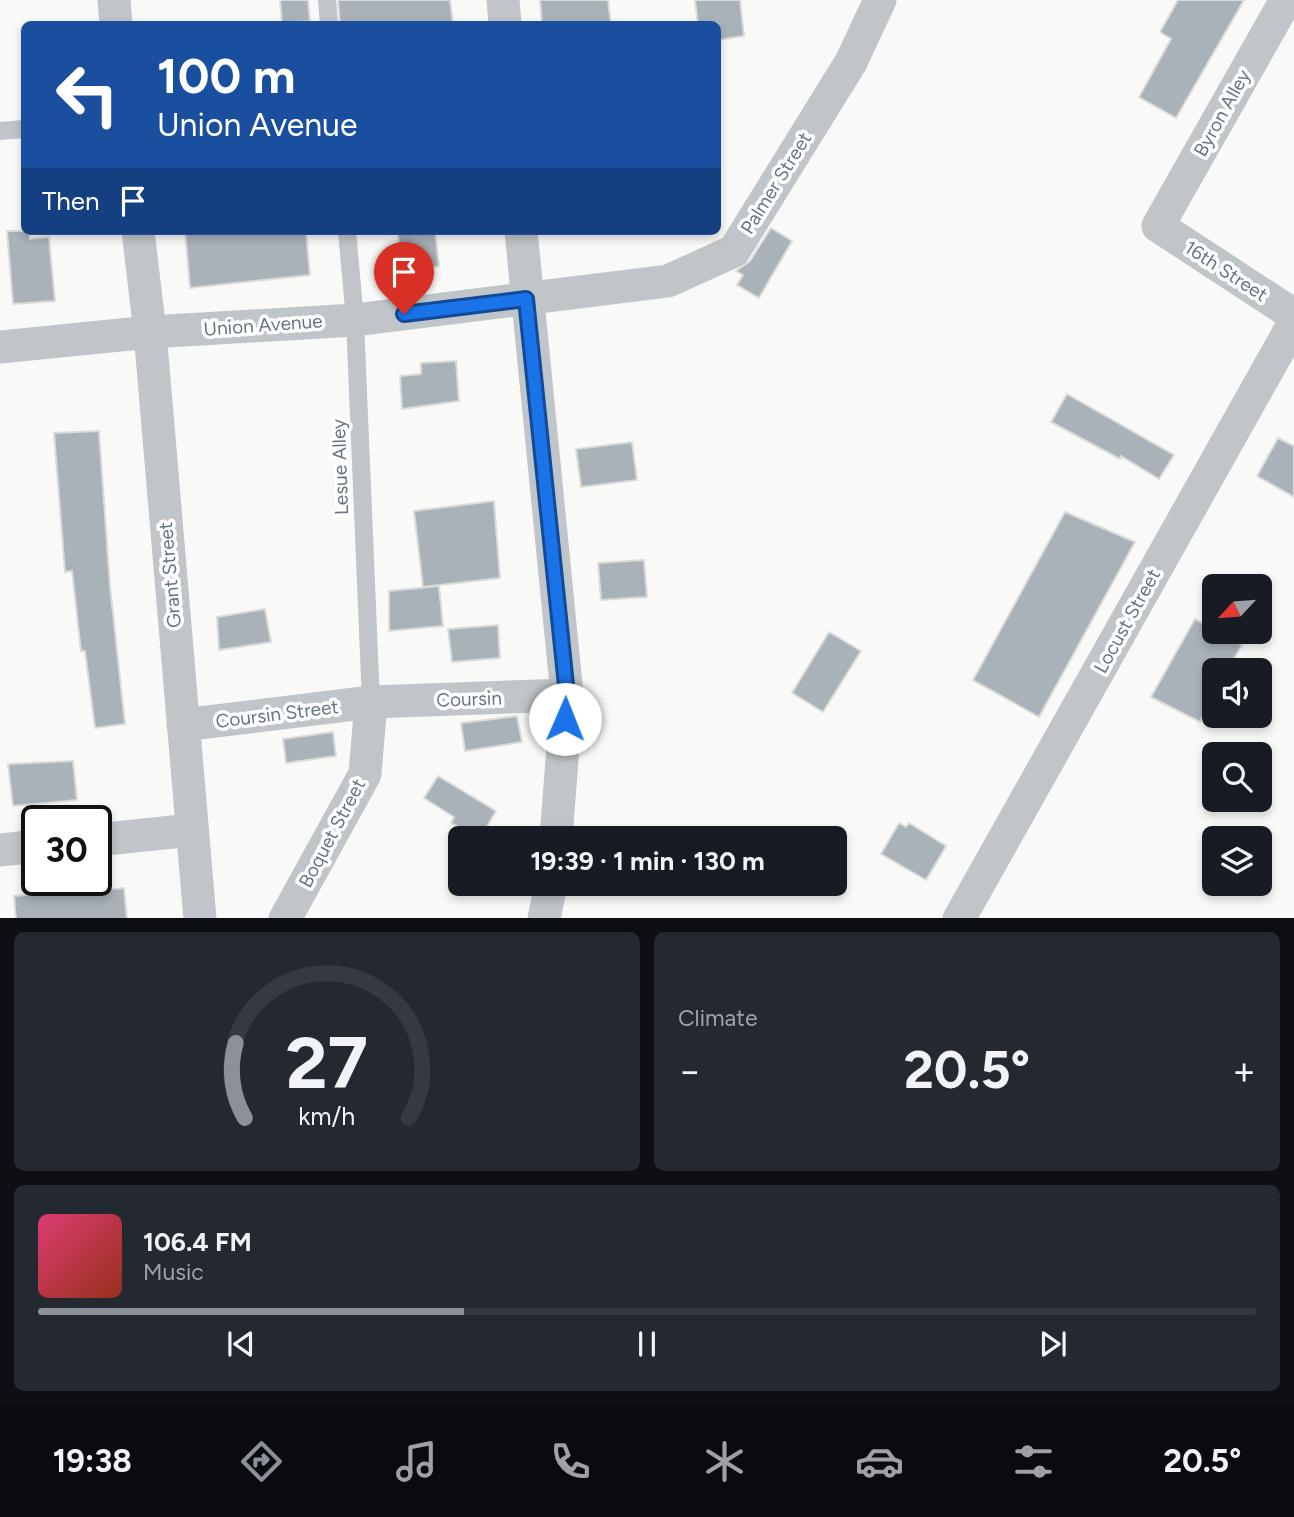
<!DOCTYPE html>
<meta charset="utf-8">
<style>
:root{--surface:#171b24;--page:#242831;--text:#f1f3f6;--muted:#9ea1a6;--line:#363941;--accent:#8c9099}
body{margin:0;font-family:Figtree,sans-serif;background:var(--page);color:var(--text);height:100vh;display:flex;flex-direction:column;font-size:26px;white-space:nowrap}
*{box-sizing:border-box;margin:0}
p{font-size:23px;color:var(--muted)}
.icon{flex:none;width:38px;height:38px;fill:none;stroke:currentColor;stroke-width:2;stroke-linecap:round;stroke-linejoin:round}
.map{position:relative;height:918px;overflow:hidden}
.sheet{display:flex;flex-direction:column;gap:14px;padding:14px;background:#0d0f14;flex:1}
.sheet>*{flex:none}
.hud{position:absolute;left:21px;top:21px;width:700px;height:214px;border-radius:10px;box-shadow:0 4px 10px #0003;background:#1a4fa0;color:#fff;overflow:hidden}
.needle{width:46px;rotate:244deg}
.buttons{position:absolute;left:1202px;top:574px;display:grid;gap:14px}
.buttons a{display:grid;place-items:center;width:70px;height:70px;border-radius:10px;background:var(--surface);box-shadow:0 4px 10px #0003;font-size:35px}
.speed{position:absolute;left:21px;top:805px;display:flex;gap:14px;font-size:35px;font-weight:700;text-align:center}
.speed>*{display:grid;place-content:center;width:91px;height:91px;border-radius:50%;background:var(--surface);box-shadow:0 4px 10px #0003;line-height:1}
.speed .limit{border:4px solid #111;border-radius:10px;background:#fff;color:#111}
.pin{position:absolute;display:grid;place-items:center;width:60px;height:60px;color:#fff;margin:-72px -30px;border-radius:50% 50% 50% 0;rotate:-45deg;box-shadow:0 0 7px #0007}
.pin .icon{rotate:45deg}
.me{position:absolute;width:77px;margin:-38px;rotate:1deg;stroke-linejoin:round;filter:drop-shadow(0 0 5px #0008)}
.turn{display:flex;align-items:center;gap:24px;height:147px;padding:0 21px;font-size:32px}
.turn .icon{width:91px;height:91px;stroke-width:2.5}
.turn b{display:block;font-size:49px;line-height:60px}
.then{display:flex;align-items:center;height:66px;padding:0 21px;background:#0003;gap:14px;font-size:26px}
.big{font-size:52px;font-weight:700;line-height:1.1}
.sheet .card{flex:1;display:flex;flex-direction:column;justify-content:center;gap:10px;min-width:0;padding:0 24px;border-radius:10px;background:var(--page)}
.sheet .dial{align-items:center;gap:0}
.dial svg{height:182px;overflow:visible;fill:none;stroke:var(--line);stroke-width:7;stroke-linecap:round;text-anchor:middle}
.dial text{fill:var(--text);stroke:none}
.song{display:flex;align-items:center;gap:21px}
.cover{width:84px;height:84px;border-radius:10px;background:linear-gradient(135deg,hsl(340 70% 55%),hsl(10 70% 35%))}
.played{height:7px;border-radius:4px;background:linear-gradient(90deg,var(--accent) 35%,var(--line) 35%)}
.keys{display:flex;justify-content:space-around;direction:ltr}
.heat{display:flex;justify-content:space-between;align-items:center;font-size:38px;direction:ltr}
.sheet .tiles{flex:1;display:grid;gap:14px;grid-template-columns:1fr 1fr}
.card:last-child{grid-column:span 2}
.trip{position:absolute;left:448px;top:826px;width:399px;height:70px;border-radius:10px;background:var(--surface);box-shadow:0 4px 10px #0003;font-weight:700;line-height:70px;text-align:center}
.menu{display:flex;height:112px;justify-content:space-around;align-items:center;background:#090b0e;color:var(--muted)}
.menu .icon{width:49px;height:49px}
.menu .on{color:var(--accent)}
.menu b{font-size:32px;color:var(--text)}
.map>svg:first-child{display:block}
</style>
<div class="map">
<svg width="1294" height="919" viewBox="0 0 1294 919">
<rect width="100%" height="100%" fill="#f9f9f7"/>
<path fill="#a9b2b8" stroke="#dbdbd9" stroke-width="2" d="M280,0H308L310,21L282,23Z
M338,0H450L453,24H340Z
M540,0H608L611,24H542Z
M695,0H740L744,36L718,40V24H698Z
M1178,0H1244L1176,118L1139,97L1171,39L1160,32Z
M771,228L792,241L759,298L737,285L743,275L736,271L750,261Z
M7,231H29L30,239L49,237L55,301L13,304Z
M185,231H306L310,275L190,288Z
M397,231H435L439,266L404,270Z
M456,361L459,401L402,409L400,376L421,374V363Z
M1067,394L1174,455L1159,479L1121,456L1120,459L1051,422Z
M99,431L110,586L125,724L95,728L85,651H81L72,571L65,572L54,433Z
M1278,438L1294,446V497L1257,476Z
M632,442L637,480L581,487L576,449Z
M494,501L500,578L423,587L414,511Z
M1065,512L1135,542L1039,717L973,680Z
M644,560L647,597L601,600L598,563Z
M439,586L443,626L389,631V591Z
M265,609L271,642L219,650L217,617Z
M1195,619L1242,645L1227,670H1214V694L1200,722L1151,697Z
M498,625L500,658L452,662L448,629Z
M829,632L861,651L823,712L792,693Z
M517,716L522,742L465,751L461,723Z
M333,732L336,756L286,763L283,739Z
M73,761L77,800L13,806L8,764Z
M438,776L496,811L480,838L451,823L454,817L424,798Z
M899,823L906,827L909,823L946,846L926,880L881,854Z
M83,885V892L124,888L127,919H16L14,896L52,893V887Z"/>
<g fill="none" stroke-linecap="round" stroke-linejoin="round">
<path stroke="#c0c5c9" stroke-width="18" d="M327,0L329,24
M0,131L24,129
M347,231L355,320L371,702"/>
<path stroke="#c0c5c9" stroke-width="33" d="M114,0L116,24
M503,0L505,24
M1286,0L1158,226L1294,315
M138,231L150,332L200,919
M521,231L567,695L556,838
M0,347L150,332L355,320L668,281L734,251L851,62L880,0
M183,725L371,702L567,695
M96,840L192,830
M0,850L37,846
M285,919L365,774L371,702
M544,919L551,884
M959,919L1294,323"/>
</g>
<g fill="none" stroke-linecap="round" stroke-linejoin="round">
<defs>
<path id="route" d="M404,314L526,299L567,695L565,719"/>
</defs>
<use href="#route" stroke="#114b97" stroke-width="18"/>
<use href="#route" stroke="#1a73e8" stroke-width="12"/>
</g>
<g text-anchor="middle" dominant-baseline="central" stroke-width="7" stroke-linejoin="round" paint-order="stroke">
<g font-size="19" fill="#657681" stroke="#fff">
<text transform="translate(1222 113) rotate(-61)">Byron Alley</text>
<text transform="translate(776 183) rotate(-58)">Palmer Street</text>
<text transform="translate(1226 271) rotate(33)">16th Street</text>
<text transform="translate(263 325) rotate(-4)">Union Avenue</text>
<text transform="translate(340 467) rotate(-92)">Lesue Alley</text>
<text transform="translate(170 575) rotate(-95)">Grant Street</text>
<text transform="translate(1127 621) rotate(-61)">Locust Street</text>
<text transform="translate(469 699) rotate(-2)">Coursin</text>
<text transform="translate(277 714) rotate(-7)">Coursin Street</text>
<text transform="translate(332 833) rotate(-62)">Boquet Street</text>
</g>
</g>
</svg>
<div class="buttons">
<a><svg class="needle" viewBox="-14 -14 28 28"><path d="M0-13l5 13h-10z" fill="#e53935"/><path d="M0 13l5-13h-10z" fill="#9ea1a6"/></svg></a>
<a><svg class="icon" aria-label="sound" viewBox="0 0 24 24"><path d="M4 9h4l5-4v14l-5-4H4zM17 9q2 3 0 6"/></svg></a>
<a><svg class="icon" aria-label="search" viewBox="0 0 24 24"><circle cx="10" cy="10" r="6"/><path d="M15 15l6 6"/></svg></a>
<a><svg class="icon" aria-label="layers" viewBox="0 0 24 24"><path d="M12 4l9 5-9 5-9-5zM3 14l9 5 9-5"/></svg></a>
</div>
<div class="speed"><div class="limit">30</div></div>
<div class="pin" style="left:404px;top:314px;background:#d93025"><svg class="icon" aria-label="arrive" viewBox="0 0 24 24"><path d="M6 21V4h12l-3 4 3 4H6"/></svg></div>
<svg class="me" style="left:565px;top:719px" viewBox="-20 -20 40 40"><circle r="19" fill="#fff"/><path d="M0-13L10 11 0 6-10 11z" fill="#1a73e8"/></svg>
<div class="trip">19:39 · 1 min · 130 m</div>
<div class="hud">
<div class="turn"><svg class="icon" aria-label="left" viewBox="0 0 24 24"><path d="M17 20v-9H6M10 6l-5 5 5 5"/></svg><div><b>100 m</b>Union Avenue</div></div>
<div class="then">Then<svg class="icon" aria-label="arrive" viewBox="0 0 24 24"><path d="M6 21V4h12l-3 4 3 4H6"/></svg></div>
</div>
</div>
<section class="sheet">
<div class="tiles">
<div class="card dial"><svg viewBox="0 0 100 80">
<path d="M14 69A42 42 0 1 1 86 69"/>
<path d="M14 69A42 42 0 0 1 10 36" stroke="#8c9099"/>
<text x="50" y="56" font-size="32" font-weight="700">27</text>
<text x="50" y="72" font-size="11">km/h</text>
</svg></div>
<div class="card"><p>Climate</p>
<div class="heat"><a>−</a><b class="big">20.5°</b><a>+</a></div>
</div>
<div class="card">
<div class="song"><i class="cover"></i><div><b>106.4 FM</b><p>Music</p></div></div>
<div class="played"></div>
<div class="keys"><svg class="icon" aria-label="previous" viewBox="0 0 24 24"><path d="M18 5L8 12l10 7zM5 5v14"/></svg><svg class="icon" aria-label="pause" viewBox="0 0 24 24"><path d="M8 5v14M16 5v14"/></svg><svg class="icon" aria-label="next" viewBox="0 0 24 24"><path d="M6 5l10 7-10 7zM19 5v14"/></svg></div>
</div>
</div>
</section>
<nav class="menu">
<b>19:38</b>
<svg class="icon on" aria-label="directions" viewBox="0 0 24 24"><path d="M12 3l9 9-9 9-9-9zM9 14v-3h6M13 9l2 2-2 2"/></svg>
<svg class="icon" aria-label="music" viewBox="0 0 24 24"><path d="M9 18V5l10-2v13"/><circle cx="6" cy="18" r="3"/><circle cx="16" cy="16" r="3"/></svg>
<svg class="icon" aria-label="phone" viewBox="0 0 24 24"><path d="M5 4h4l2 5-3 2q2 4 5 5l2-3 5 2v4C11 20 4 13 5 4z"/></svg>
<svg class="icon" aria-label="climate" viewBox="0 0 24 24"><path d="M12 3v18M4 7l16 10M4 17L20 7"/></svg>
<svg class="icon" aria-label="car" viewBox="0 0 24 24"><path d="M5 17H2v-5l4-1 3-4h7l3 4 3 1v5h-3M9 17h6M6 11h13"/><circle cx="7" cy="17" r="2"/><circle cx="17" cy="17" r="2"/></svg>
<svg class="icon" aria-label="filters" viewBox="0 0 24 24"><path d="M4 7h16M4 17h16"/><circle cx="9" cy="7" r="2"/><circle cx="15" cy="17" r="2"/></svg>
<b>20.5°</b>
</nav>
